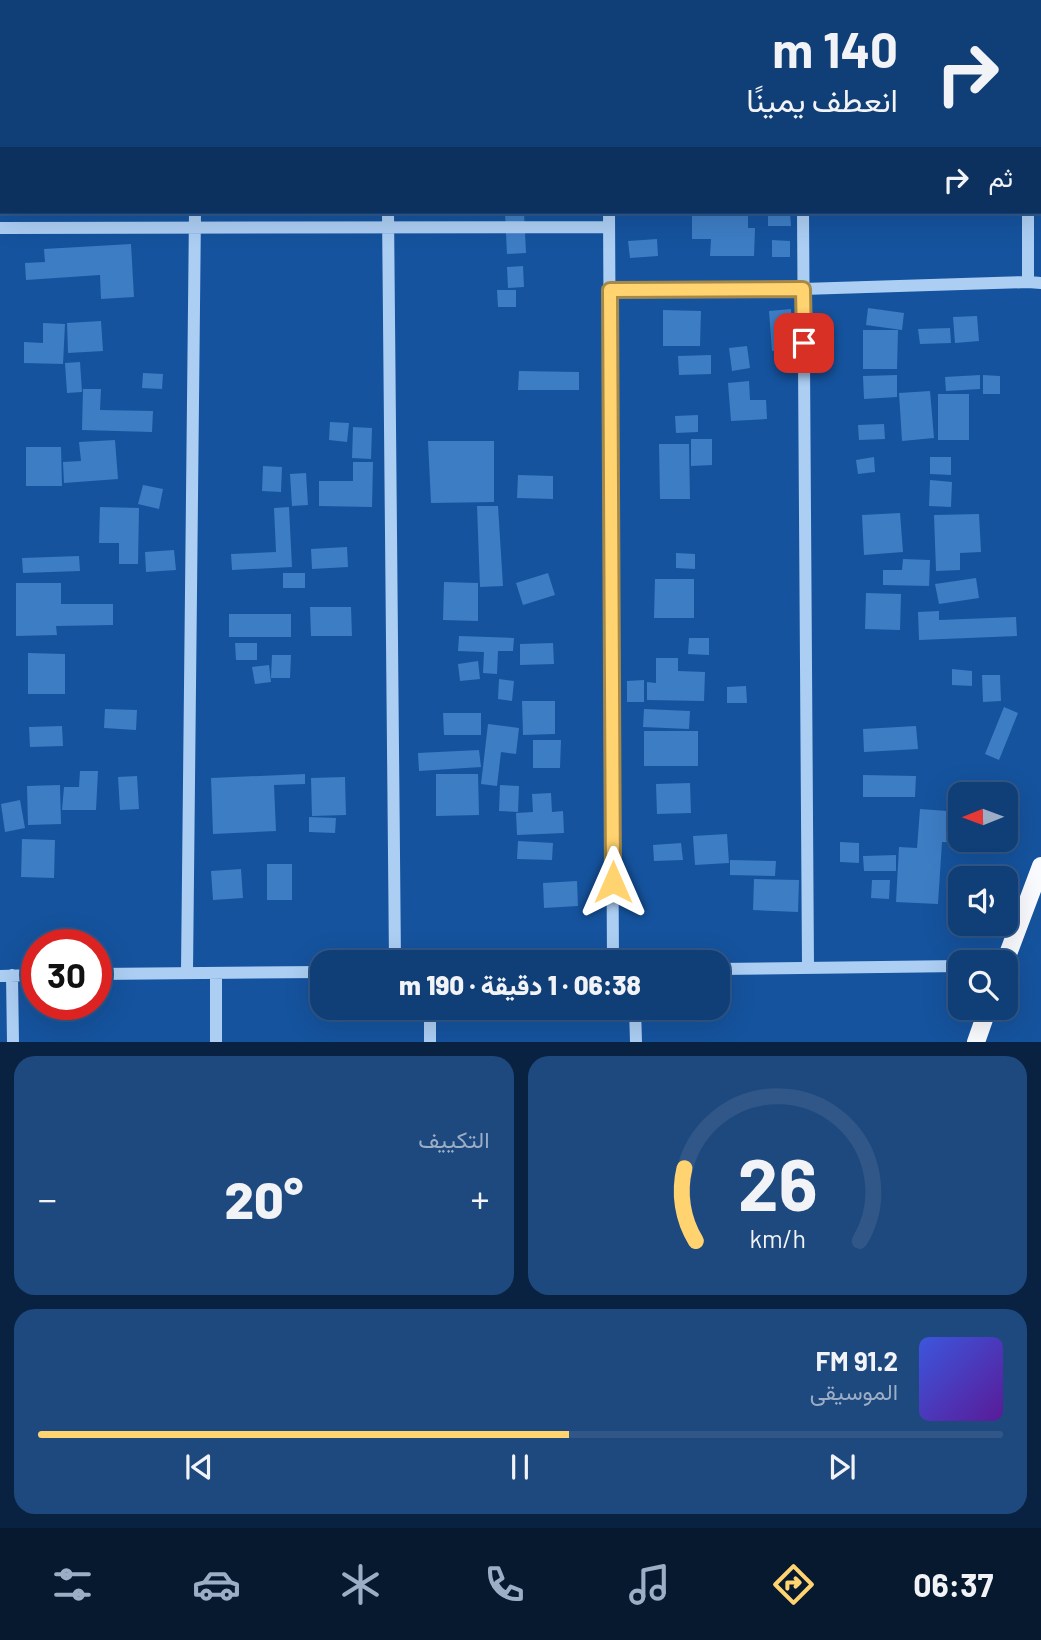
<!DOCTYPE html>
<html lang="ar">
<meta charset="utf-8">
<style>
:root{--surface:#103e76;--page:#1e497e;--text:#f1f3f6;--muted:#9caec5;--line:#305788;--accent:#ffd36f}
body{margin:0;font-family:Barlow,Vazirmatn,sans-serif;background:var(--page);color:var(--text);direction:rtl;height:100vh;display:flex;flex-direction:column;font-size:26px;white-space:nowrap}
*{box-sizing:border-box;margin:0}
p{font-size:23px;color:var(--muted)}
.icon{flex:none;width:38px;height:38px;fill:none;stroke:currentColor;stroke-width:2;stroke-linecap:round;stroke-linejoin:round}
.map{position:relative;height:1042px;overflow:hidden;direction:ltr}
.details{display:flex;flex-direction:column;gap:14px;padding:14px;background:#092241;flex:1}
.details>*{flex:none}
.banner{position:absolute;left:0px;top:0px;width:1041px;height:214px;box-shadow:0 7px 28px #0002,0 0 0 2px var(--line);direction:rtl;background:#103e76;color:var(--text);overflow:hidden}
.needle{width:46px;rotate:269deg}
.fabs{position:absolute;left:948px;top:782px;display:grid;gap:14px}
.fabs a{display:grid;place-items:center;width:70px;height:70px;border-radius:14px;background:var(--surface);box-shadow:0 7px 28px #0002,0 0 0 2px var(--line);font-size:35px}
.speed{position:absolute;left:21px;top:929px;display:flex;gap:14px;font-size:35px;font-weight:700;text-align:center}
.speed>*{display:grid;place-content:center;width:91px;height:91px;border-radius:50%;background:var(--surface);box-shadow:0 7px 28px #0002,0 0 0 2px var(--line);line-height:1}
.speed .limit{border:10px solid #d22;background:#fff;color:#111}
.pin{position:absolute;display:grid;place-items:center;width:60px;height:60px;color:#fff;margin:-30px;border-radius:14px;box-shadow:0 4px 10px #0006}
.me{position:absolute;width:77px;margin:-38px;rotate:0deg;stroke-linejoin:round;filter:drop-shadow(0 0 5px #0008)}
.turn{display:flex;align-items:center;gap:24px;height:147px;padding:0 28px;font-size:32px}
.turn .icon{width:91px;height:91px;stroke-width:2.5}
.turn b{display:block;font-size:49px;line-height:60px}
.then{display:flex;align-items:center;height:66px;padding:0 28px;background:#0003;gap:14px;font-size:26px}
.big{font-size:52px;font-weight:800;line-height:1.1}
.details .card{flex:1;display:flex;flex-direction:column;justify-content:center;gap:10px;min-width:0;padding:0 24px;border-radius:21px;background:var(--page)}
.details .dial{align-items:center;gap:0}
.dial svg{height:182px;overflow:visible;fill:none;stroke:var(--line);stroke-width:7;stroke-linecap:round;text-anchor:middle}
.dial text{fill:var(--text);stroke:none}
.song{display:flex;align-items:center;gap:21px}
.cover{width:84px;height:84px;border-radius:10px;background:linear-gradient(135deg,hsl(230 70% 55%),hsl(270 70% 35%))}
.played{height:7px;border-radius:4px;background:linear-gradient(90deg,var(--accent) 55%,var(--line) 55%)}
.keys{display:flex;justify-content:space-around;direction:ltr}
.heat{display:flex;justify-content:space-between;align-items:center;font-size:38px;direction:ltr}
.details .tiles{flex:1;display:grid;gap:14px;grid-template-columns:1fr 1fr}
.card:last-child{grid-column:span 2}
.trip{position:absolute;left:310px;top:950px;width:420px;height:70px;border-radius:21px;background:var(--surface);box-shadow:0 7px 28px #0002,0 0 0 2px var(--line);font-weight:800;line-height:70px;text-align:center;direction:rtl}
.tabs{display:flex;height:112px;justify-content:space-around;align-items:center;background:#06192f;color:var(--muted)}
.tabs .icon{width:49px;height:49px}
.tabs .selected{color:var(--accent)}
.tabs b{font-size:32px;color:var(--text)}
.map>svg:first-child{display:block}
</style>
<div class="map">
<svg width="1041" height="1042" viewBox="0 0 1041 1042">
<rect width="100%" height="100%" fill="#15539e"/>
<path fill="#3d7dc4" d="M524,212L526,253L507,254L505,213Z
M692,212H748V228H755L754,256H710L711,239H692Z
M768,212H790L791,226H768Z
M657,239L658,256L630,258L628,241Z
M772,240L790,241V257H772Z
M131,244L134,297L101,299L100,275L26,280L25,263L45,262L44,249Z
M523,266L524,287L508,288L507,267Z
M497,290H516V307H498Z
M868,308L904,313L902,330L866,325Z
M791,309L793,349L772,351L769,311Z
M663,310L701,311L700,346H663Z
M977,316L979,341L955,343L953,317Z
M101,321L103,351L68,353L67,323Z
M43,323L65,324L63,364L24,363V342L43,343Z
M950,328L951,343L920,344L918,329Z
M863,330H898L897,369H863Z
M747,346L750,368L732,371L729,348Z
M711,355V374L679,375L678,356Z
M80,362L82,392L67,393L65,363Z
M519,371L579,372V390H518Z
M143,373L163,374L162,389L142,388Z
M897,375V397L864,399L863,376Z
M980,375V389L946,391L945,377Z
M983,375L1000,376V394H983Z
M749,381L750,400H766L767,419L731,421L728,383Z
M83,389H101L100,410L153,411L152,432L82,430Z
M930,391L934,438L902,441L899,393Z
M938,394H969V440H938Z
M698,415V432L676,433L675,416Z
M330,422L349,423L347,442L329,440Z
M884,424L885,439L859,440L858,425Z
M353,427L372,428L371,459L352,458Z
M691,439H712V465L691,466Z
M115,440L118,479L64,483L63,462L81,461L79,442Z
M428,441H494V502L431,503Z
M659,444H689L690,499H660Z
M26,447H61L62,486H26Z
M874,457L875,472L858,474L856,460Z
M930,457H951V475L930,474Z
M353,462H373L372,507L319,506V481H353Z
M263,466L282,467L281,492L262,491Z
M306,473L308,505L292,506L290,474Z
M518,475L553,476V499L517,498Z
M930,480L952,482L951,507L929,506Z
M143,485L163,489L159,509L138,504Z
M477,506H498L503,586L480,587Z
M100,507L139,508L138,564H119V543H99Z
M289,507L292,567L232,570L231,554L276,552L274,508Z
M900,513L903,552L864,555L862,515Z
M979,514L981,552L960,553V570L936,571L934,515Z
M347,547L348,567L312,569L311,549Z
M174,550L176,570L146,572L145,552Z
M676,553L695,554V569L676,568Z
M79,556L80,571L23,573L22,558Z
M903,559L930,560L929,586L883,585V570H902Z
M283,573H305V588H283Z
M548,573L555,595L523,605L516,583Z
M976,578L979,598L939,604L935,584Z
M655,579H694V618H654Z
M444,582L478,583V621L443,620Z
M16,583H61V604H113V625L56,626L57,635L16,636Z
M866,593L901,594L900,630L865,629Z
M310,607H351L352,636H311Z
M939,611V620L1016,617L1017,636L919,640L918,612Z
M229,614H291V637H229Z
M459,636L514,638L513,651H498L497,674L483,673L484,652L458,651Z
M689,638H709V655L688,654Z
M235,643H257V660H236Z
M553,643L554,664L520,665V644Z
M28,653L65,654V694H28Z
M272,655H291L290,678H271Z
M656,658H678V671L705,672L704,701L647,700V682L656,683Z
M478,661L480,679L460,681L458,664Z
M269,665L271,682L255,684L252,667Z
M952,669L972,671V686L952,685Z
M982,675H1000L1001,701L983,702Z
M499,679L514,681L512,701L498,699Z
M644,680V702H627V681Z
M746,686L747,703H727V687Z
M522,701H555V734L523,735Z
M1004,707L1018,713L999,760L985,754Z
M105,709L137,710L136,730L104,728Z
M644,709L690,711L689,729L643,727Z
M443,713H481V735H444Z
M488,724L519,728L516,754L501,752L497,786L481,784Z
M62,726L63,746L30,747L29,727Z
M916,726L918,749L864,752L863,729Z
M644,731H698V766H644Z
M533,740H561L560,768H533Z
M479,750L481,767L419,771L418,753Z
M80,771H98L96,810H62L64,787H79Z
M305,774V784L274,785L276,831L213,834L211,778Z
M436,774H478L479,815L436,816Z
M863,775L916,776L915,797H863Z
M137,776L139,809L120,810L118,777Z
M345,777L346,815L312,816L311,778Z
M690,783L691,813L657,814L656,784Z
M60,785L61,824L28,825L27,786Z
M500,785L519,786L518,812L499,811Z
M551,793L552,812L563,811L564,833L517,835L516,813L533,812L532,794Z
M20,800L25,828L5,832L1,804Z
M920,809L961,812V840H963V843L942,842L938,904L896,902L899,847L917,848Z
M309,817L336,818L335,833L309,832Z
M727,834L729,863L695,865L693,836Z
M22,839L55,840L54,878L21,877Z
M518,841L553,843L552,860L517,859Z
M840,842L859,843V863L840,862Z
M681,843L683,860L654,861L653,845Z
M896,855V871H864L863,856Z
M730,860L776,861L775,876L730,875Z
M267,864H292V900H267Z
M241,869L243,898L213,900L211,871Z
M754,879L799,880L798,912L753,910Z
M872,880H890L889,899L871,898Z
M577,881L578,906L544,908L543,883Z"/>
<g fill="none" stroke-linecap="round" stroke-linejoin="round">
<path stroke="#accef3" stroke-width="12" d="M193,0V2
M1027,0V2
M387,2V0
M610,2V0
M804,2V0
M388,212L395,962
M609,212L613,962
M803,212L808,967
M1028,212V282L1041,283
M0,228L608,227
M610,290L803,289L1028,282
M718,969L961,966
M187,972L195,212
M96,974L322,972
M12,975L13,1042
M0,976L37,975
M635,1008L636,1042
M216,1042V974
M430,1042V1008"/>
<path stroke="#f9fbff" stroke-width="18" d="M1005,962L1041,866
M976,1042L988,1008"/>
</g>
<g fill="none" stroke-linecap="round" stroke-linejoin="round">
<defs>
<path id="route" d="M613,882L610,290L803,289L804,343"/>
</defs>
<use href="#route" stroke="#a68948" stroke-width="18"/>
<use href="#route" stroke="#ffd36f" stroke-width="12"/>
</g>
</svg>
<div class="fabs">
<a><svg class="needle" viewBox="-14 -14 28 28"><path d="M0-13l5 13h-10z" fill="#e53935"/><path d="M0 13l5-13h-10z" fill="#9caec5"/></svg></a>
<a><svg class="icon" aria-label="sound" viewBox="0 0 24 24"><path d="M4 9h4l5-4v14l-5-4H4zM17 9q2 3 0 6"/></svg></a>
<a><svg class="icon" aria-label="search" viewBox="0 0 24 24"><circle cx="10" cy="10" r="6"/><path d="M15 15l6 6"/></svg></a>
</div>
<div class="speed"><div class="limit">30</div></div>
<div class="pin" style="left:804px;top:343px;background:#d93025"><svg class="icon" aria-label="arrive" viewBox="0 0 24 24"><path d="M6 21V4h12l-3 4 3 4H6"/></svg></div>
<svg class="me" style="left:613px;top:882px" viewBox="-20 -20 40 40"><path d="M0-17L14 15 0 8-14 15z" fill="#ffd36f" stroke="#fff" stroke-width="4"/></svg>
<div class="trip">06:38 · 1 دقيقة · 190 m</div>
<div class="banner">
<div class="turn"><svg class="icon" aria-label="right" viewBox="0 0 24 24"><path d="M7 20v-9h11M14 6l5 5-5 5"/></svg><div><b>140 m</b>انعطف يمينًا</div></div>
<div class="then">ثم<svg class="icon" aria-label="right" viewBox="0 0 24 24"><path d="M7 20v-9h11M14 6l5 5-5 5"/></svg></div>
</div>
</div>
<section class="details">
<div class="tiles">
<div class="card dial"><svg viewBox="0 0 100 80">
<path d="M14 69A42 42 0 1 1 86 69"/>
<path d="M14 69A42 42 0 0 1 9 37" stroke="#ffd36f"/>
<text x="50" y="56" font-size="32" font-weight="700">26</text>
<text x="50" y="72" font-size="11">km/h</text>
</svg></div>
<div class="card"><p>التكييف</p>
<div class="heat"><a>−</a><b class="big">20°</b><a>+</a></div>
</div>
<div class="card">
<div class="song"><i class="cover"></i><div><b>91.2 FM</b><p>الموسيقى</p></div></div>
<div class="played"></div>
<div class="keys"><svg class="icon" aria-label="previous" viewBox="0 0 24 24"><path d="M18 5L8 12l10 7zM5 5v14"/></svg><svg class="icon" aria-label="pause" viewBox="0 0 24 24"><path d="M8 5v14M16 5v14"/></svg><svg class="icon" aria-label="next" viewBox="0 0 24 24"><path d="M6 5l10 7-10 7zM19 5v14"/></svg></div>
</div>
</div>
</section>
<nav class="tabs">
<b>06:37</b>
<svg class="icon selected" aria-label="directions" viewBox="0 0 24 24"><path d="M12 3l9 9-9 9-9-9zM9 14v-3h6M13 9l2 2-2 2"/></svg>
<svg class="icon" aria-label="music" viewBox="0 0 24 24"><path d="M9 18V5l10-2v13"/><circle cx="6" cy="18" r="3"/><circle cx="16" cy="16" r="3"/></svg>
<svg class="icon" aria-label="phone" viewBox="0 0 24 24"><path d="M5 4h4l2 5-3 2q2 4 5 5l2-3 5 2v4C11 20 4 13 5 4z"/></svg>
<svg class="icon" aria-label="climate" viewBox="0 0 24 24"><path d="M12 3v18M4 7l16 10M4 17L20 7"/></svg>
<svg class="icon" aria-label="car" viewBox="0 0 24 24"><path d="M5 17H2v-5l4-1 3-4h7l3 4 3 1v5h-3M9 17h6M6 11h13"/><circle cx="7" cy="17" r="2"/><circle cx="17" cy="17" r="2"/></svg>
<svg class="icon" aria-label="filters" viewBox="0 0 24 24"><path d="M4 7h16M4 17h16"/><circle cx="9" cy="7" r="2"/><circle cx="15" cy="17" r="2"/></svg>
</nav>
